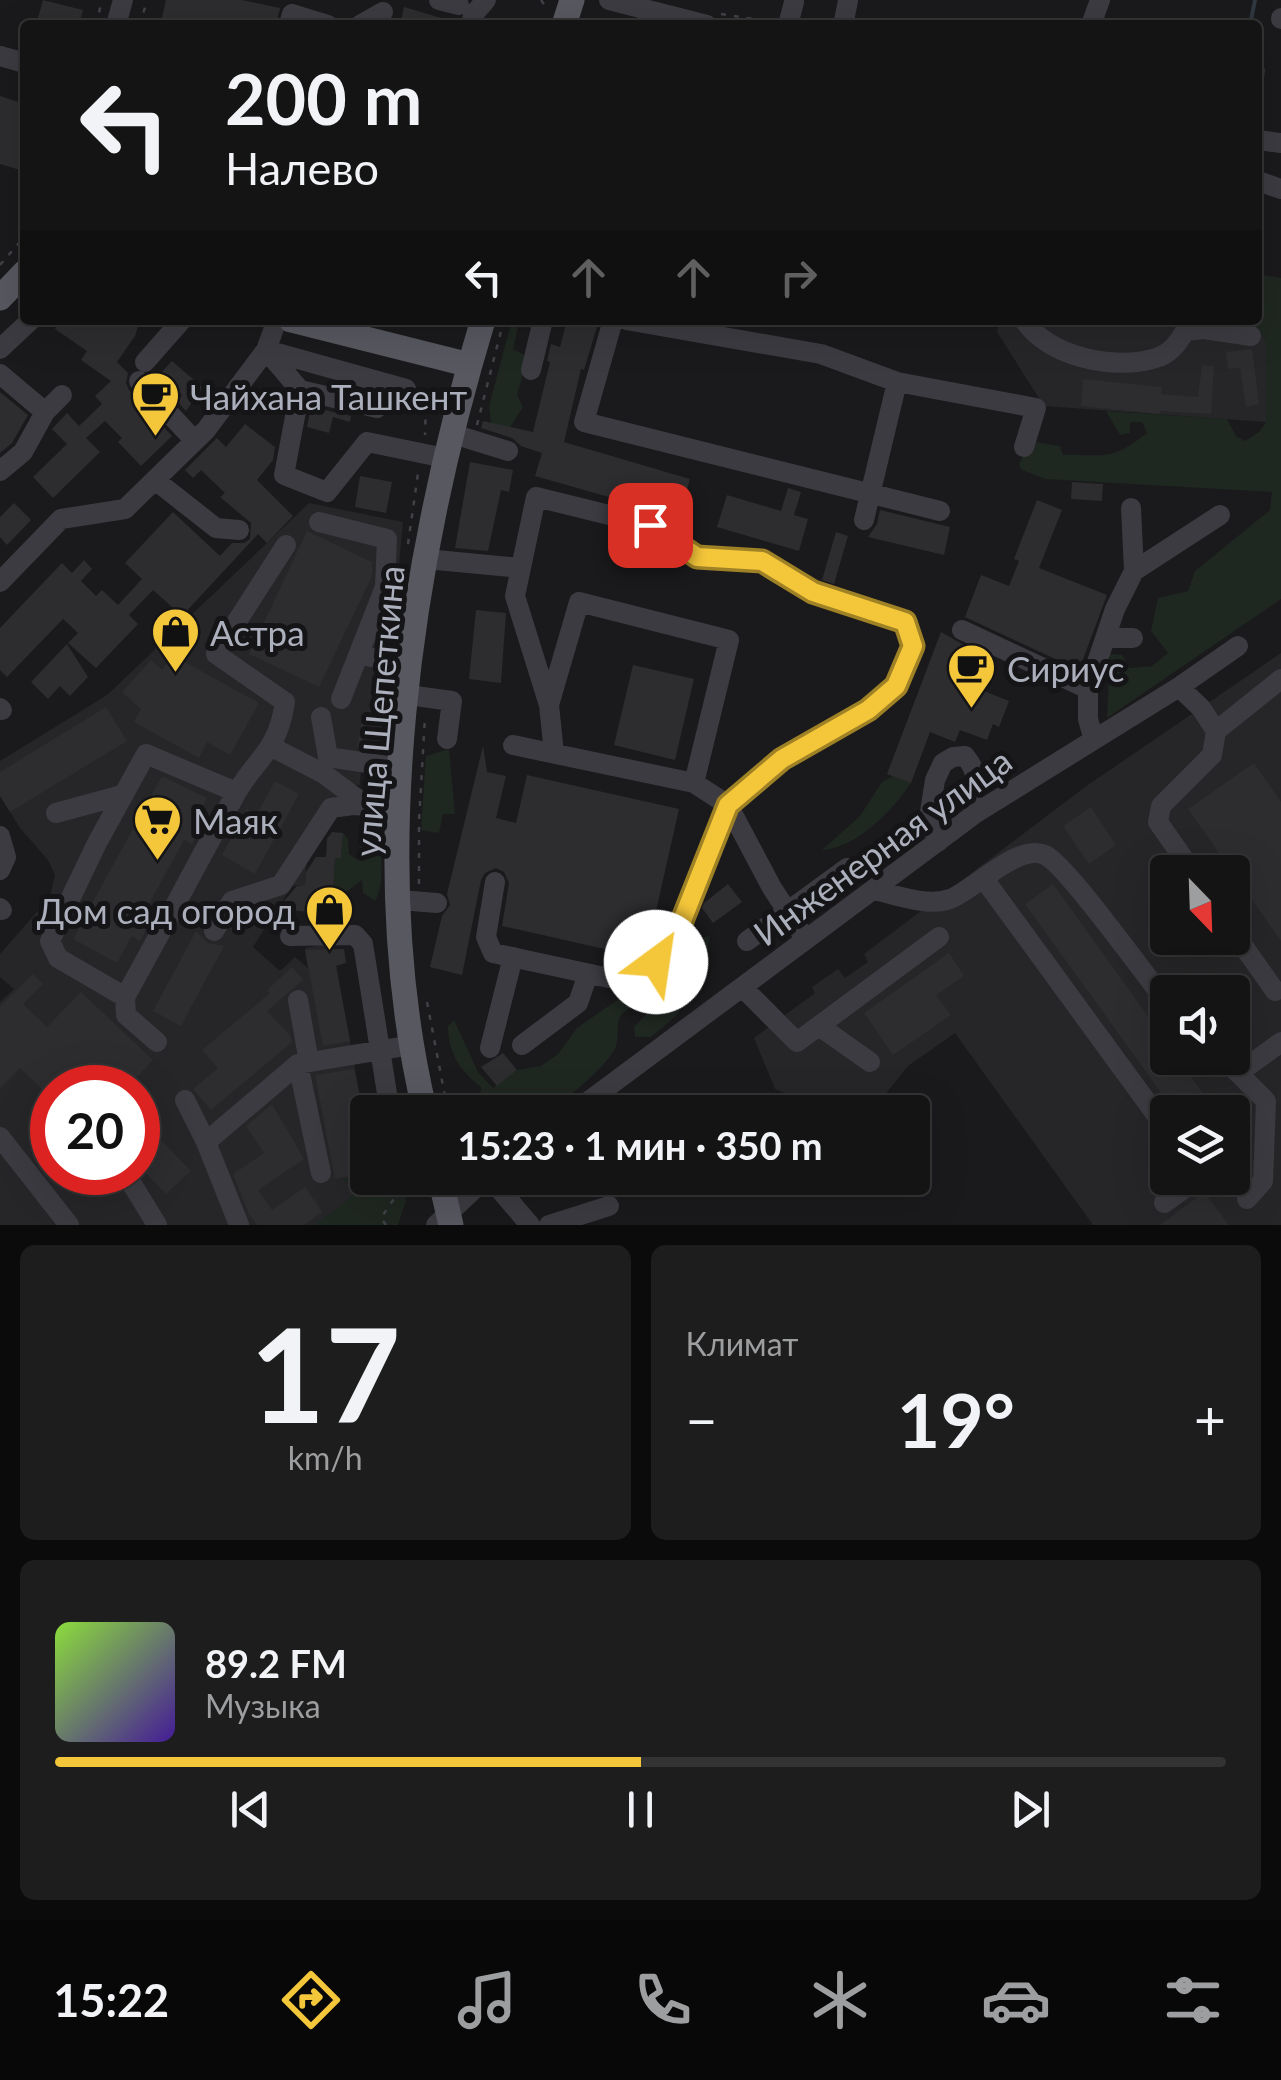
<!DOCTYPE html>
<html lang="ru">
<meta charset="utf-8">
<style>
:root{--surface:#141415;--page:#1d1d1e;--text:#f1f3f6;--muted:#9d9ea0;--line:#333334;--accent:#f4c63a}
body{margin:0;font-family:Lato,sans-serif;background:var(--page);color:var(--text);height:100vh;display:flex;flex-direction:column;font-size:38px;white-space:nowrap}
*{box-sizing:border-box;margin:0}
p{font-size:32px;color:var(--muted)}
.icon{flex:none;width:55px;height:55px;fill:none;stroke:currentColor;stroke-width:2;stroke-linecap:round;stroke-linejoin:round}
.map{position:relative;height:1225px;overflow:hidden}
.panel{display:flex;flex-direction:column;gap:20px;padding:20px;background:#0b0b0c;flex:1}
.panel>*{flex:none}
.top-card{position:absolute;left:20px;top:20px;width:1242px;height:305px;border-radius:10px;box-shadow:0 10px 40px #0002,0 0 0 2px var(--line);background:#141415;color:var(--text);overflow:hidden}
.needle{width:65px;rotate:157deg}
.fabs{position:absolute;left:1150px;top:855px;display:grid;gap:20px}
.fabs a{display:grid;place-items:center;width:100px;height:100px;border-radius:10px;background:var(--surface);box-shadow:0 10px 40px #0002,0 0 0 2px var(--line);font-size:50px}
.speed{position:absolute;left:30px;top:1065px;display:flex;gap:20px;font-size:50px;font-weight:700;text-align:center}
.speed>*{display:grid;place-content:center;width:130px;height:130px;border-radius:50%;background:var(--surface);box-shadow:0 10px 40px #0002,0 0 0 2px var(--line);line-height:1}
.speed .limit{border:15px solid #d22;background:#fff;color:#111}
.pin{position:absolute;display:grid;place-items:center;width:85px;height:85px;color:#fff;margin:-42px;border-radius:20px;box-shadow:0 5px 15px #0006}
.me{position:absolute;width:110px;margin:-55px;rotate:31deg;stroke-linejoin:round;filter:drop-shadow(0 0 8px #0008)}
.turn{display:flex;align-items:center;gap:35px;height:210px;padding:0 40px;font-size:45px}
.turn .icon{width:130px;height:130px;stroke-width:2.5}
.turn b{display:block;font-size:70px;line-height:85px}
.lanes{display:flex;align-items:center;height:95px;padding:0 40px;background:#0003;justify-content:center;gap:50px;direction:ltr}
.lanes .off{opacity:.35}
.big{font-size:75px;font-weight:700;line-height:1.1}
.panel .tile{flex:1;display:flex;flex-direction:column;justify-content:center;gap:15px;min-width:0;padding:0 35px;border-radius:15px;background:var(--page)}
.panel .dial{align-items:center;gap:0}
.dial b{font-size:130px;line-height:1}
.song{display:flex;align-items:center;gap:30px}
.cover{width:120px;height:120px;border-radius:15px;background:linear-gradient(135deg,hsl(90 70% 55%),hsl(260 70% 35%))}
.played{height:10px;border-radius:5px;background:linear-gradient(90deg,var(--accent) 50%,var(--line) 50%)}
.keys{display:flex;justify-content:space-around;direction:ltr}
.heat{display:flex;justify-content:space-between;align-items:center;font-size:55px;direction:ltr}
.panel .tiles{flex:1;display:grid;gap:20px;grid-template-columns:1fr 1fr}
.tile:last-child{grid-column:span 2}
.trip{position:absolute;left:350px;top:1095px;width:580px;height:100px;border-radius:10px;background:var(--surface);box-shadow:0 10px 40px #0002,0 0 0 2px var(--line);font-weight:700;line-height:100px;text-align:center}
.menu{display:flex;height:160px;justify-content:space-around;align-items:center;background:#080808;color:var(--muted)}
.menu .icon{width:70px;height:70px}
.menu .on{color:var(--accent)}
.menu b{font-size:45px;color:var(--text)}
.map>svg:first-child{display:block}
</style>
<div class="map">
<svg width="1281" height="1225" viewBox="0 0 1281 1225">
<rect width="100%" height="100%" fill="#1a1a1c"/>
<path fill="#262629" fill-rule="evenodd" d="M1006,320H1253L1266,341V422L1044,406L997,332L999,322Z
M309,503L403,522L393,632L380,653L377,696L385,698L379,761L361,769L360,785H349L338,813L307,856L305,885L292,886L253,947L280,971L295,957L308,968L305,948L332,943L367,1134L368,1178L375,1186L318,1225H0V1002L14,989L0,977V954L50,897L55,875L48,860L20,828L0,796V761L107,695ZM52,1088H138V1172H52Z
M1281,653V1225H1093L955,1033L908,1066L871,1112H830L775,1089L754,1038L815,993L812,987L838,969L845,978L868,962L864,954L1085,787ZM1168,872H1232V938H1168ZM1168,992H1232V1058H1168ZM1168,1112H1232V1178H1168Z"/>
<path fill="#1f2721" d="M1258,274L1281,278V599L1107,718L1110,654L1122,655L1130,668L1152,666L1168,653L1151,631L1158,598L1188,591L1195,571L1270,510L1272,492L1045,479L1022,470L1019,465L1029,441L1060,446L1063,455C1106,454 1110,462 1147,433L1142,422H1130V433L1120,435L1106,411L1227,419L1236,436L1245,441L1259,432L1266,422V341L1258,328L1244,320H1258Z
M512,320H534L532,328L518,327L513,349L528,357L517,395L523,407L509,429L491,424L489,406Z
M449,749L455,814H443L439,833L421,830L426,756Z
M893,776L911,783C892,811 857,848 822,850L860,816L882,782Z
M366,822H376C380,845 387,881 375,901L363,893L362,880L337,899L332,913L335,858H341L343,833L348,839L349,854L358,860L360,846L366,840L360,828Z
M710,936L702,976L676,1016L651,1037H635L634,1027L652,1008L639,1003C609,1018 622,1022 616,1046C612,1062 557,1110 542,1112C522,1116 499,1112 479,1112L481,1087C460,1071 448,1053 448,1026L454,1020L478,1072L493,1088L517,1070L541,1066L558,1054L577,1028L679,957L692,940Z
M367,1173L368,1178H403L406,1201L398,1225H314L347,1201L356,1191L341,1178Z"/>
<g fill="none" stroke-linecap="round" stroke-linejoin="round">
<path stroke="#2f3741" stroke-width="4" d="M1250,25L1255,0
M1258,64L1263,70L1262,78"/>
</g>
<path fill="#2d2d30" d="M43,0L83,10L79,25H36Z
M166,0H242L280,8L276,25H175L161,22Z
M404,7L455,22L454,25H400Z
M0,96L25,104V155L20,170L0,164Z
M61,320H140L135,336L117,362L128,373L126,383L129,390L172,436L141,466L118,442L122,438L105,421L86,438L100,452L53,498L33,477L67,444L52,429L67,413L79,426L102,404L95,396L111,381L81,360L87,351L55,329Z
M567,320H599L584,370L581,369L564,442L690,479L679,517L535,476L542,453L521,446L512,438L481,428L483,421L533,432L550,362L547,361L551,344L560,347Z
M1252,349L1259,404L1246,407L1240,368L1228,369L1226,352Z
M172,361L202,387L186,411L177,401L182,395L159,375Z
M1202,365L1214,366L1211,414L1160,411V414L1081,406L1083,379L1162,387L1161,394L1198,397Z
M0,392L28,415L12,443L0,453Z
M311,407L351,416L350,422L333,417L329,433L307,427Z
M245,424L275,447L273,460L257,480L293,516L267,543L258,534L182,616L153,590L129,615L138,624L96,668L68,643L78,633L63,619L7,677L0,670V628L62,563L72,573L84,560L92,569L81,581L96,596L102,590L118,605L142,579L125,563L173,512L220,556L232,543H244L250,539L251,523L220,497L225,493L201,470L193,478L185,470L217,438L226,447Z
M470,462L513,470L509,492L501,490L488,551L455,548Z
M360,476L392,482L386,513L355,507Z
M1072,482L1103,484L1102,501L1071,499Z
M788,488L801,492L794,515L808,519L799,551L717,527L727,495L781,511Z
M1037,500L1062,510L1039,568L1107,595L1079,670L965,617L981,575L1009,586L1019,561L1014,559Z
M14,503L31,520L7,545L0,537V517Z
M880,510L950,527L944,555L868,537L877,524Z
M307,531L372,562V576L319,687L249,654Z
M836,532L848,536L834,584L822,580Z
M476,610L506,613L501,683L469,679Z
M941,632L980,654L976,664L959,658L951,678L1009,701L999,727L993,724L987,740L960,730L955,742L930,732L911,783L887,774Z
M67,644L88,677L70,696L60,686L48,699L31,682Z
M176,657L259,703L230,755L207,742L199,758L134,722L141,709L122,692L151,660L162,670L166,664L171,667Z
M633,665L694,679L675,760L614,745Z
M106,707L127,741L10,812L0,796V772Z
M362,722L382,726L380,751L357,747Z
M483,746L487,772L506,776L496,818L516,823L527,775L679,809L647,951L640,957L502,926L509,883L504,872L496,868L485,873L481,880L462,975L430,967L442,916L450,905L447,894Z
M1254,763L1281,802V941L1188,809Z
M162,776L207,798L196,819L204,823L192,844L184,840L143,915L152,919L140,941L132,936L117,963L73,939L80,927L74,923L79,913L85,916Z
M275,781L299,794L255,874L222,855L247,809L257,814Z
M1091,807L1116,845L1089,864L1063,826Z
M332,832L343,833L341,858H335L331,922H309L310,912L277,909L297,886L305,885L306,872L316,857H326L327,839Z
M728,884L742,902L713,923L702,908L704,903Z
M1053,884L1168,1044V1058H1177L1217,1112H1175L1025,904Z
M196,931L208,943L224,946L181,1026L153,1011Z
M344,949L346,963L336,966L350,1041L323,1046L305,950Z
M949,953L964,976L936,995L951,1015L893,1055L864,1013Z
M292,967L303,980L267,1011L290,1035L292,1042L211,1110L193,1089L218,1068L202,1050L270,993L267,990Z
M33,974L43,984L23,1004L47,1027L81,992L153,1060L127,1088L109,1073L95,1088H52V1099L20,1068L0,1088V1006Z
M503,1053L517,1070L497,1086L481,1067Z
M354,1069L363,1112L368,1111V1173L335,1179L315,1075Z
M272,1104L304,1159L258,1190L272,1210L305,1187L322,1212L304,1225H257L249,1214L233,1174L264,1153L246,1126Z
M162,1141L191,1171L166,1194L138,1165Z
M1204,1192L1229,1225H1160Z"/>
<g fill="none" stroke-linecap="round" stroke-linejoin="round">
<path stroke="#414248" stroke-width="2.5" stroke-dasharray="5 8" stroke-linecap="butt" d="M541,0L548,10
M721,14L773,22
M96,25L102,0
M140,25L147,0
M917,25L919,16
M0,265L25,236
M228,320L254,325
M423,394L426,403L425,435
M477,425L501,331
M408,544L418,473
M419,884V821L425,717
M427,1002L448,1112
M386,1225L381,1218L408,1178"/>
<path stroke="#3b3b41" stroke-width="20" d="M439,0L459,5
M609,0L707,25
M1281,19V18
M116,25L123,0
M289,25L292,14L328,25
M360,25L383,12
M471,25L473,15L486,0
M788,25L794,2
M843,25L848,1
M1091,25L1100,0
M0,56L25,63
M1258,140L1281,143
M1258,181L1281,189
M277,320L266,350L300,390L377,408L382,382
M613,320L584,422L940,511
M626,320L821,354L897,382L864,520
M1024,320C1048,357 1115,371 1156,358C1170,354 1178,343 1185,331L1204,329L1251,336
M0,349L31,320
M145,362L182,320
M531,370L543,320
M0,374L45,412
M139,381L195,441
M897,382L1036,408L1024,447
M300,390L284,475L327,492L367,442L445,458
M450,433L508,451
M0,471L23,452L45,412L62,395
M155,480L216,528L239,530
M319,522L387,539L385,587L341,699
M426,559L521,568
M1134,571L1220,515
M0,582L61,519L125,509L206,430L266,350L406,389
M962,630L1088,689
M1105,638H1133
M360,655L411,664
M1179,687L1201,708L1216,731L1212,755L1161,806L1158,822L1193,872
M408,695L452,701L447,739
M0,708L2,710
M321,717L328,757L400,768
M1216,731L1281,679
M1093,737L1088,719V689L1115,609L1134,571L1131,508
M513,745L694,783L728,805L772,888L805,938
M272,747L324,774L367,806
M554,753L549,705L579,602L729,640L694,783
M56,813L122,795
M0,836L6,857L0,870
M938,842L929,818L935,780L943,763L953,757L965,756C979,773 977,782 969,801L976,813
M984,879L1168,1131
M495,882L486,937L493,953L609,978L637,977L656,962L676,936L728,805L782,759L867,711L896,685L913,646L905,622L813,592L762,561L697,557L650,525L536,497L515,596L549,705
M874,890C897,895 927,907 950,899C975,889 1018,843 1045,855C1066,864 1148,979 1168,1004
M399,900L437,903
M0,908L2,910
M1232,930L1275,991
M214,931L232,901L281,885L331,808L353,805L398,808
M290,936L355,935L363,944L390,1112
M747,941L847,868
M743,988L797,1042L939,937
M125,997C162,931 197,863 234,797C256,757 277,754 285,702L216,654L286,545
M298,1000L309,1062
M819,1026L870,1062
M157,1042L126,1015L125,997L58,958L50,941L97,843L146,754L236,792
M522,1045L578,1003L588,974
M490,1048L513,957
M1223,1058L1266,1101L1263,1181L1247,1199
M298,1064L321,1173
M1240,1072L1281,1042
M185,1100L206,1142
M574,1112L976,813L1179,687L1238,646
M0,1137L69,1225
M127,1176L157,1225
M490,1178L530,1225
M1164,1203L1199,1178
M239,1225L206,1142L298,1064L412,1045
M436,1225L486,1178
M549,1225L609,1206"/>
<path stroke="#575860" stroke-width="25" d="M564,25L572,0
M0,298L25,272
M291,320L470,365
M425,1112C365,861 409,564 483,320
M440,1178L451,1225"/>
</g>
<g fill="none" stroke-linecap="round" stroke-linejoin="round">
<defs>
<path id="route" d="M650,525L697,557L762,561L813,592L905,622L913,646L896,686L868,710L782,759L728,805L676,936L656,962"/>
</defs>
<use href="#route" stroke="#9f8126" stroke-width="25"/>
<use href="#route" stroke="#f4c63a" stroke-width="18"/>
</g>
<defs>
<symbol id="cafe-pin" viewBox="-11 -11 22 30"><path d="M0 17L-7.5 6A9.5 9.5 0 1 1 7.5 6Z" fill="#f4c63a" stroke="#151517"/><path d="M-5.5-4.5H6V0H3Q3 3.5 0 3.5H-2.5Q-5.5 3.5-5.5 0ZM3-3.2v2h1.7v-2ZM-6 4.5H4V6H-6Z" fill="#111"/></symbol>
<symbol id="shop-pin" viewBox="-11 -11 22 30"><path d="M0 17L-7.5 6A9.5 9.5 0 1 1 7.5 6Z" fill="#f4c63a" stroke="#151517"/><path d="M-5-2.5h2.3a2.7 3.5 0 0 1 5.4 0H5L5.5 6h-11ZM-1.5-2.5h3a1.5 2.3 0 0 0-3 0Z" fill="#111"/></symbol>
<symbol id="supermarket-pin" viewBox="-11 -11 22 30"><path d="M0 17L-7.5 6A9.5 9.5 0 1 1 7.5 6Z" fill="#f4c63a" stroke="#151517"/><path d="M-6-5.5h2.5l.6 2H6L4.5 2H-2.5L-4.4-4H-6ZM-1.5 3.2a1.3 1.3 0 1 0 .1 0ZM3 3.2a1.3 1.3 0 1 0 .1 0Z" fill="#111"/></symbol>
</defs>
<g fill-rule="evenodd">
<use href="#cafe-pin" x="128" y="368" width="55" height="75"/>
<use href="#shop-pin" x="148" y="604" width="55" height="75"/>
<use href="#cafe-pin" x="944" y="640" width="55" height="75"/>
<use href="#supermarket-pin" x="130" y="792" width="55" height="75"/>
<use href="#shop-pin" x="302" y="882" width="55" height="75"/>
</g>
<g text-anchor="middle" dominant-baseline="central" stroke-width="10" stroke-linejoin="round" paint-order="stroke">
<g font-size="35" fill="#acafbc" stroke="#151517" text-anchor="start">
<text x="190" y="396">Чайхана Ташкент</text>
<text x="210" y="632">Астра</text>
<text x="1007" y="668">Сириус</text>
<text x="193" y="820">Маяк</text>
<text x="295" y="910" text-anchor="end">Дом сад огород</text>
</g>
<g font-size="35" fill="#acafbc" stroke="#151517">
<text transform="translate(378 711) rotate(-85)">улица Щепеткина</text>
<text transform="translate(882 846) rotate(-36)">Инженерная улица</text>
</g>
</g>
</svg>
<div class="fabs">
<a><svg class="needle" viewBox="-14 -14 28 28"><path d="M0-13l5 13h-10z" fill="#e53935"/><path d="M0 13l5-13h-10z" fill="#9d9ea0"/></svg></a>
<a><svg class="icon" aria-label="sound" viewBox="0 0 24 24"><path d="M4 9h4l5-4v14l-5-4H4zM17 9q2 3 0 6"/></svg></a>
<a><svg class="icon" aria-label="layers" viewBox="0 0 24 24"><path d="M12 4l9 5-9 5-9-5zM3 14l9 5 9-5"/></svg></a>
</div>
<div class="speed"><div class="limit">20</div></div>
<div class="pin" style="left:650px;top:525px;background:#d93025"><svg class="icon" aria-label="arrive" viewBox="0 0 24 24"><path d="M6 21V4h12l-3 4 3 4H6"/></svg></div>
<svg class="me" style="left:656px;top:962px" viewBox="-20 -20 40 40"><circle r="19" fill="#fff"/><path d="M0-13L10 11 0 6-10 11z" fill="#f4c63a"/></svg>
<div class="trip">15:23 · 1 мин · 350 m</div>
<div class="top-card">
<div class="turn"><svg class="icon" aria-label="left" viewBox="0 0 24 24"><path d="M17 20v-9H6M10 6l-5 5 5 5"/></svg><div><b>200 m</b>Налево</div></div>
<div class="lanes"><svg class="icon" aria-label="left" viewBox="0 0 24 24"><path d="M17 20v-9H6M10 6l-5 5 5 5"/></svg><svg class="icon off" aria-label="ahead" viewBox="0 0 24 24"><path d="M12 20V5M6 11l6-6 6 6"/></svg><svg class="icon off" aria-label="ahead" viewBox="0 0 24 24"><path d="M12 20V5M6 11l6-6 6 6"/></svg><svg class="icon off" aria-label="right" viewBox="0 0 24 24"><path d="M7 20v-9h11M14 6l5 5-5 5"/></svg></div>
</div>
</div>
<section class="panel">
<div class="tiles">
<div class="tile dial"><b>17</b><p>km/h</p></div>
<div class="tile"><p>Климат</p>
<div class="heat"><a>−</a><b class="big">19°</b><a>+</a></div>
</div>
<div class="tile">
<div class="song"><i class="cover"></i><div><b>89.2 FM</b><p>Музыка</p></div></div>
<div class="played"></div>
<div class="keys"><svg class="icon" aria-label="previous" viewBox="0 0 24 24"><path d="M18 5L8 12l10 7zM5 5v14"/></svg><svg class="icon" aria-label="pause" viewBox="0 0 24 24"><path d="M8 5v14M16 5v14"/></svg><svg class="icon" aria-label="next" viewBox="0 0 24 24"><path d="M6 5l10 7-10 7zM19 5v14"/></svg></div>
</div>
</div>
</section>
<nav class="menu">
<b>15:22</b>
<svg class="icon on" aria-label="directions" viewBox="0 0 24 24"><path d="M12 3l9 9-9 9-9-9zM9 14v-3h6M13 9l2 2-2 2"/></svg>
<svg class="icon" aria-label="music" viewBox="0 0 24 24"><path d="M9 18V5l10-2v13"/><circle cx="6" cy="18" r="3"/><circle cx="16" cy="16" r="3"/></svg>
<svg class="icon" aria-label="phone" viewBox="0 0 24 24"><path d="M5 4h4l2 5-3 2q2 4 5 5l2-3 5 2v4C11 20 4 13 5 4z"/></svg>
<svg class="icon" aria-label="climate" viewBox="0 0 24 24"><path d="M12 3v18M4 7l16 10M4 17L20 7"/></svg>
<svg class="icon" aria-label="car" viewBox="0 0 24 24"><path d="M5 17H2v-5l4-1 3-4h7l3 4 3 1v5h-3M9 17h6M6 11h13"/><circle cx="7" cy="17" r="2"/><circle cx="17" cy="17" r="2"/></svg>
<svg class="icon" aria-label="filters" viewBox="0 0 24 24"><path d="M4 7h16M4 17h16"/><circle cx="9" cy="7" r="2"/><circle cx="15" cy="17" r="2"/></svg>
</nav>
